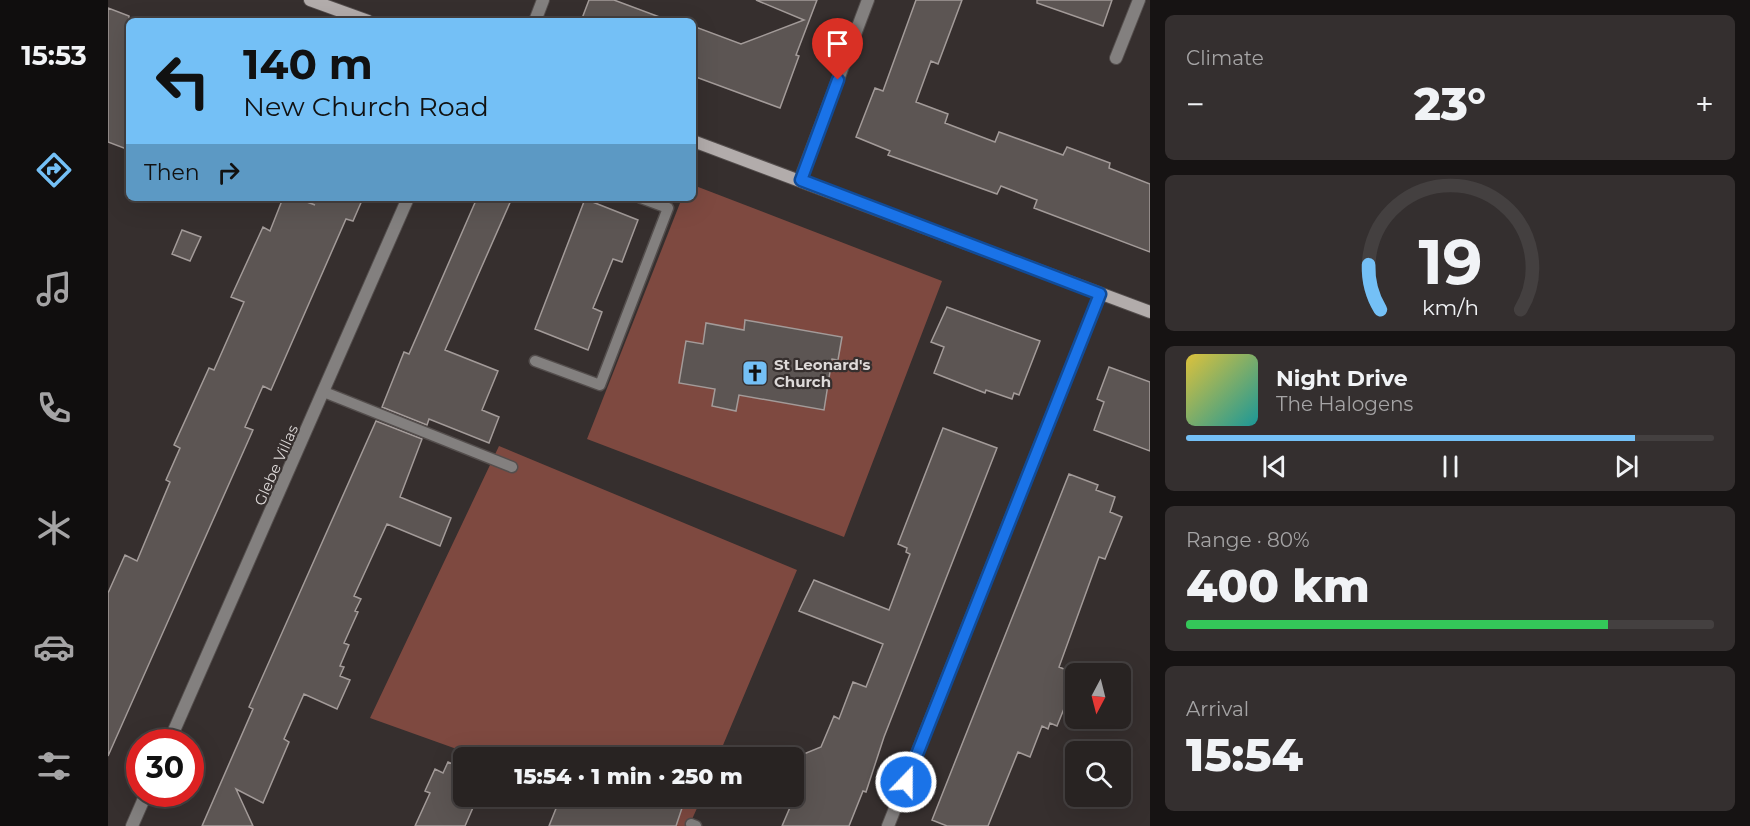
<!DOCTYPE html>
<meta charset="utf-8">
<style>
:root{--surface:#282322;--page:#342f2f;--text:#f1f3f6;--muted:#a5a4a5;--line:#444040;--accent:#74c0f6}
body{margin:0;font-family:Montserrat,sans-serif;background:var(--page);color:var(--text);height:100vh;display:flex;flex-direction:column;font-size:22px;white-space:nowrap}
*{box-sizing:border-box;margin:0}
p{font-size:20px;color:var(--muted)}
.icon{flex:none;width:33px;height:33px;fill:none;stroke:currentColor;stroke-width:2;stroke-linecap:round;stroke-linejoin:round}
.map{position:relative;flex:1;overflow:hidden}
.side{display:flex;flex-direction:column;gap:15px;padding:15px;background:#161313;width:600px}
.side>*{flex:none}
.top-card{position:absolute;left:18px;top:18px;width:570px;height:183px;border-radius:9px;box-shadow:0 6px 24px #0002,0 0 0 2px var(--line);background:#74c0f6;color:#111;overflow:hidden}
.needle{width:39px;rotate:187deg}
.controls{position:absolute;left:957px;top:663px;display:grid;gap:12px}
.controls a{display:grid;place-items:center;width:66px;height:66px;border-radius:9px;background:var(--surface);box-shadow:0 6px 24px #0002,0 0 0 2px var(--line);font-size:30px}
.speed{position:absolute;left:18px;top:729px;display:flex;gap:12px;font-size:30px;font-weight:700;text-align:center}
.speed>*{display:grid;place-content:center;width:78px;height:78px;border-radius:50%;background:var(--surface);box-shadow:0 6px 24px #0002,0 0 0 2px var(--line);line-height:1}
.speed .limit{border:9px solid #d22;background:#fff;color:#111}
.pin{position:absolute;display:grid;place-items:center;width:51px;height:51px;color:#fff;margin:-62px -26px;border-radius:50% 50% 50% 0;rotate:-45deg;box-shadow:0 0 6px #0007}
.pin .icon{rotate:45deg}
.me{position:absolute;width:66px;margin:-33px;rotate:22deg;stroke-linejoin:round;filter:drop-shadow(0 0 4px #0008)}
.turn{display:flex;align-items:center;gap:21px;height:126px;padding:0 18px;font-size:27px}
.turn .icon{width:78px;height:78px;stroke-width:2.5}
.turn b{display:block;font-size:42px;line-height:51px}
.then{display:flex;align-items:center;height:57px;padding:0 18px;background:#0003;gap:12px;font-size:22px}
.big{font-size:45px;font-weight:800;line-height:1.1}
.side .tile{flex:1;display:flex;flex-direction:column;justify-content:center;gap:9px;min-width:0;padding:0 21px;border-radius:9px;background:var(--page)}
.side .dial{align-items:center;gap:0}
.dial svg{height:156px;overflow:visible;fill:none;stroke:var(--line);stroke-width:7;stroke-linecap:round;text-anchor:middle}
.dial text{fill:var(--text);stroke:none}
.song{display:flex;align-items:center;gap:18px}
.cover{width:72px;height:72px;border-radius:9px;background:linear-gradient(135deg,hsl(50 70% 55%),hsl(180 70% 35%))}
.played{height:6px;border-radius:3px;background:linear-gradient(90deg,var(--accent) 85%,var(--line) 85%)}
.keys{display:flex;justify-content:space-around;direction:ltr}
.heat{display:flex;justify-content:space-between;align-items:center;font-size:33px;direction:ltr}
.charge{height:9px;border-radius:4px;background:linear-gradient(90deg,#34c759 80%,var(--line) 0)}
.trip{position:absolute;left:345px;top:747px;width:351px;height:60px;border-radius:9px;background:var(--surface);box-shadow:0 6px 24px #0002,0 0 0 2px var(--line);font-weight:800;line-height:60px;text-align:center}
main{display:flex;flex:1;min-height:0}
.menu{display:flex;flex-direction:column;width:108px;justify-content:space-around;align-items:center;background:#100e0e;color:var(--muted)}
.menu .icon{width:42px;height:42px}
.menu .selected{color:var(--accent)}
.menu b{font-size:27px;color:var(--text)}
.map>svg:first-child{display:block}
</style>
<main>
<nav class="menu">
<b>15:53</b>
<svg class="icon selected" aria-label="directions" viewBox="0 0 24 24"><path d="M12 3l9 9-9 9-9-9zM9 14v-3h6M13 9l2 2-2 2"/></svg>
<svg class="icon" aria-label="music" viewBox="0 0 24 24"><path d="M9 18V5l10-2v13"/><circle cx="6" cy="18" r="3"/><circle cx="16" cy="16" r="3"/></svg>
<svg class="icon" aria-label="phone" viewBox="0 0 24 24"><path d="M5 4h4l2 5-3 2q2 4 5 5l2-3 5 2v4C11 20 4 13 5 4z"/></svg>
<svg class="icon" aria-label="climate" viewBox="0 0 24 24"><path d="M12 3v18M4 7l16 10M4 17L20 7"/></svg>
<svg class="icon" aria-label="car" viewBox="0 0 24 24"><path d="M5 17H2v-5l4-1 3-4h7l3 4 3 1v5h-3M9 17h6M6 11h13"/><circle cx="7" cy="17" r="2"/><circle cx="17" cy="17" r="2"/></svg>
<svg class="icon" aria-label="filters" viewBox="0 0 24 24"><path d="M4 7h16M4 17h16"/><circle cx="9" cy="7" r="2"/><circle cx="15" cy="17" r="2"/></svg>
</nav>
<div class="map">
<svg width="1042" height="826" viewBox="0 0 1042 826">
<rect width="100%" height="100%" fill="#362f2e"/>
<path fill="#7e4940" d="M585,185L834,281L736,537L479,439L574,198H585Z
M391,446L689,570L610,757H371L262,718Z
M477,797H594L581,826H557Z"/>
<path fill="#5c5553" stroke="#a39b99" stroke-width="1.5" d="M481,0H506L557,19V21H473Z
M648,0H709L688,55L691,56L672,108L585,76V26L633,44L696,20Z
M808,0H854L830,64L823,61L808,102L840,114L837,123L887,142L891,132L955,155L959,147L1002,163L1001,168L1042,184V252L926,208L929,200L893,186L889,194L780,155L782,151L748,137L767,88L775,91Z
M929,0H1004L995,26L929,3Z
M0,8L21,16V150L0,142Z
M175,198H188L207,205L190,198H255L245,221L238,219L163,390L155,386L137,427L145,430L0,756V593L17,555L29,561L62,482L58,480L72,448L66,445L101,368L106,370L136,302L123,297L155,227L162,231Z
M369,198H404L337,350L390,371L374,410L391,417L381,443L321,419L319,425L274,407L296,352L301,354Z
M477,199L530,220L514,262L505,259L485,308L494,312L480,350L427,329Z
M74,230L93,237L82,261L64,254Z
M839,307L932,341L911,395L906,393L904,399L878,390L877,393L826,373L836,347L823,342Z
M637,320L734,337L730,360L724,359L716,410L631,395L628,411L604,406L607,389L571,383L578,341L595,344L598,323L636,330Z
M1001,367L1042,382V451L986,430L996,402L989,399Z
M268,421L314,439L292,497L343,518L332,546L279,524L246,596L253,599L247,611L250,612L236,643L241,645L232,666L236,667L232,676L242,680L229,709L196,694L176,739L181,742L155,803L128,789L145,826H94L145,709L141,707Z
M835,428L889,448L776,737L758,792L755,791L741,826H674L686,798V758L713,747L726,716L731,719L745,682L758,687L775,644L691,611L706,580L781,610L802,554L798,552L799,548L790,544Z
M961,474L990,485L988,490L1007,497L1002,512L1014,517L997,559L991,557L951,667L969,674L968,679L949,726L942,723L940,729L934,726L922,757L910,752L880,826H839L824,820Z
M340,762L356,769V796H370L357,826H307L322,793L317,791L327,769L335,773Z
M453,796H471L496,807L500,796H578L568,826H441Z"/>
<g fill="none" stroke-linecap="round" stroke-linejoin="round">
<defs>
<path id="service" d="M427,361L492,385L560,208L533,198
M216,392L404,467
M583,824L588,826"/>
<path id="minor" d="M427,21L435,0
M1008,58L1031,0
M692,180L760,0
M61,742L300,198
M24,826L38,794
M780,826L992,294"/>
<path id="secondary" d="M202,0L260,21
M585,141L1042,312"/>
</defs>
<use href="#service" stroke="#544e4d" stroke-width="13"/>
<use href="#minor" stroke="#544e4d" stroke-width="14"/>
<use href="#secondary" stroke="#544e4d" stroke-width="14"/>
<use href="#service" stroke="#83807f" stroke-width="10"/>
<use href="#minor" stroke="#83807f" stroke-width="12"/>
<use href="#secondary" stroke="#b2acab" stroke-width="12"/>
</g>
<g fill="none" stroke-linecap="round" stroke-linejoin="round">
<defs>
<path id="route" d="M730,80L693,180L992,294L798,782"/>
</defs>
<use href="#route" stroke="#114b97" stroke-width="15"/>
<use href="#route" stroke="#1a73e8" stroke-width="10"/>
</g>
<defs>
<symbol id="church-square" viewBox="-11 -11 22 22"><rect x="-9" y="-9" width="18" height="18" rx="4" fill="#74c0f6" stroke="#362f2e"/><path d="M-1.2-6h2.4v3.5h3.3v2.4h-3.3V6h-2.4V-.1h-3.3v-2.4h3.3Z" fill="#111"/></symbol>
</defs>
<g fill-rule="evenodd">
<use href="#church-square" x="632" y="358" width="30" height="30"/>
</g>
<g text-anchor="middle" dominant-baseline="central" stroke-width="4.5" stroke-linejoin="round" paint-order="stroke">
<g font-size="15" font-weight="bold" fill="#ddd9d8" stroke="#362f2e" text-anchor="start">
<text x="666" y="364">St Leonard's<tspan x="666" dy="17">Church</tspan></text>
</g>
<g font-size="15" fill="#ddd9d8" stroke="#362f2e">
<text transform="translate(168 465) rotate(-66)">Glebe Villas</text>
</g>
</g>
</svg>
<div class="controls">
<a><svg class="needle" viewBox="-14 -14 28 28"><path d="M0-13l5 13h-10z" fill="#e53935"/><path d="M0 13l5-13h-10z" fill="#a5a4a5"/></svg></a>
<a><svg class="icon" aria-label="search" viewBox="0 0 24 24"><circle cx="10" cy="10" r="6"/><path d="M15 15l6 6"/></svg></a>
</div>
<div class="speed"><div class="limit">30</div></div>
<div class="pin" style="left:730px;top:80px;background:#d93025"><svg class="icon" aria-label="arrive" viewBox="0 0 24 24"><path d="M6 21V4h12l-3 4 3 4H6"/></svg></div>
<svg class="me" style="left:798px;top:782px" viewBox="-20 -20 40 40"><circle r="17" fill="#1a73e8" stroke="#fff" stroke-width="3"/><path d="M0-11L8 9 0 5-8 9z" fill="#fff"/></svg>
<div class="trip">15:54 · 1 min · 250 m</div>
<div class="top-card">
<div class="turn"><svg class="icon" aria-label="left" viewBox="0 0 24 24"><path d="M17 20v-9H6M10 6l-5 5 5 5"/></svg><div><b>140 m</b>New Church Road</div></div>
<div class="then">Then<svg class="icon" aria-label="right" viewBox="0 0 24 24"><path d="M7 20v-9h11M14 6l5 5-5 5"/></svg></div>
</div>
</div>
<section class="side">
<div class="tile"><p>Climate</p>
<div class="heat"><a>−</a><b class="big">23°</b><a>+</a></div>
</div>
<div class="tile dial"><svg viewBox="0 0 100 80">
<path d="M14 69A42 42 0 1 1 86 69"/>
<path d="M14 69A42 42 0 0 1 8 46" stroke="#74c0f6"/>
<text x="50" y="56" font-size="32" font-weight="700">19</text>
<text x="50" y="72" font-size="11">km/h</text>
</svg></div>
<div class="tile">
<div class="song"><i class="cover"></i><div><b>Night Drive</b><p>The Halogens</p></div></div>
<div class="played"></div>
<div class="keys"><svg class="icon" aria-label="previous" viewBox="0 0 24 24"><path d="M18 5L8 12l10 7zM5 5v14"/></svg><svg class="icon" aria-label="pause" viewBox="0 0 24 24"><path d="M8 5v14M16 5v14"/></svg><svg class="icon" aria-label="next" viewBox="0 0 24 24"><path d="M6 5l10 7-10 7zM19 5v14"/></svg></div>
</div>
<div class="tile"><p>Range · 80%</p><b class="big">400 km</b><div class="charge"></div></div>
<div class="tile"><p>Arrival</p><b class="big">15:54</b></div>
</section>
</main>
